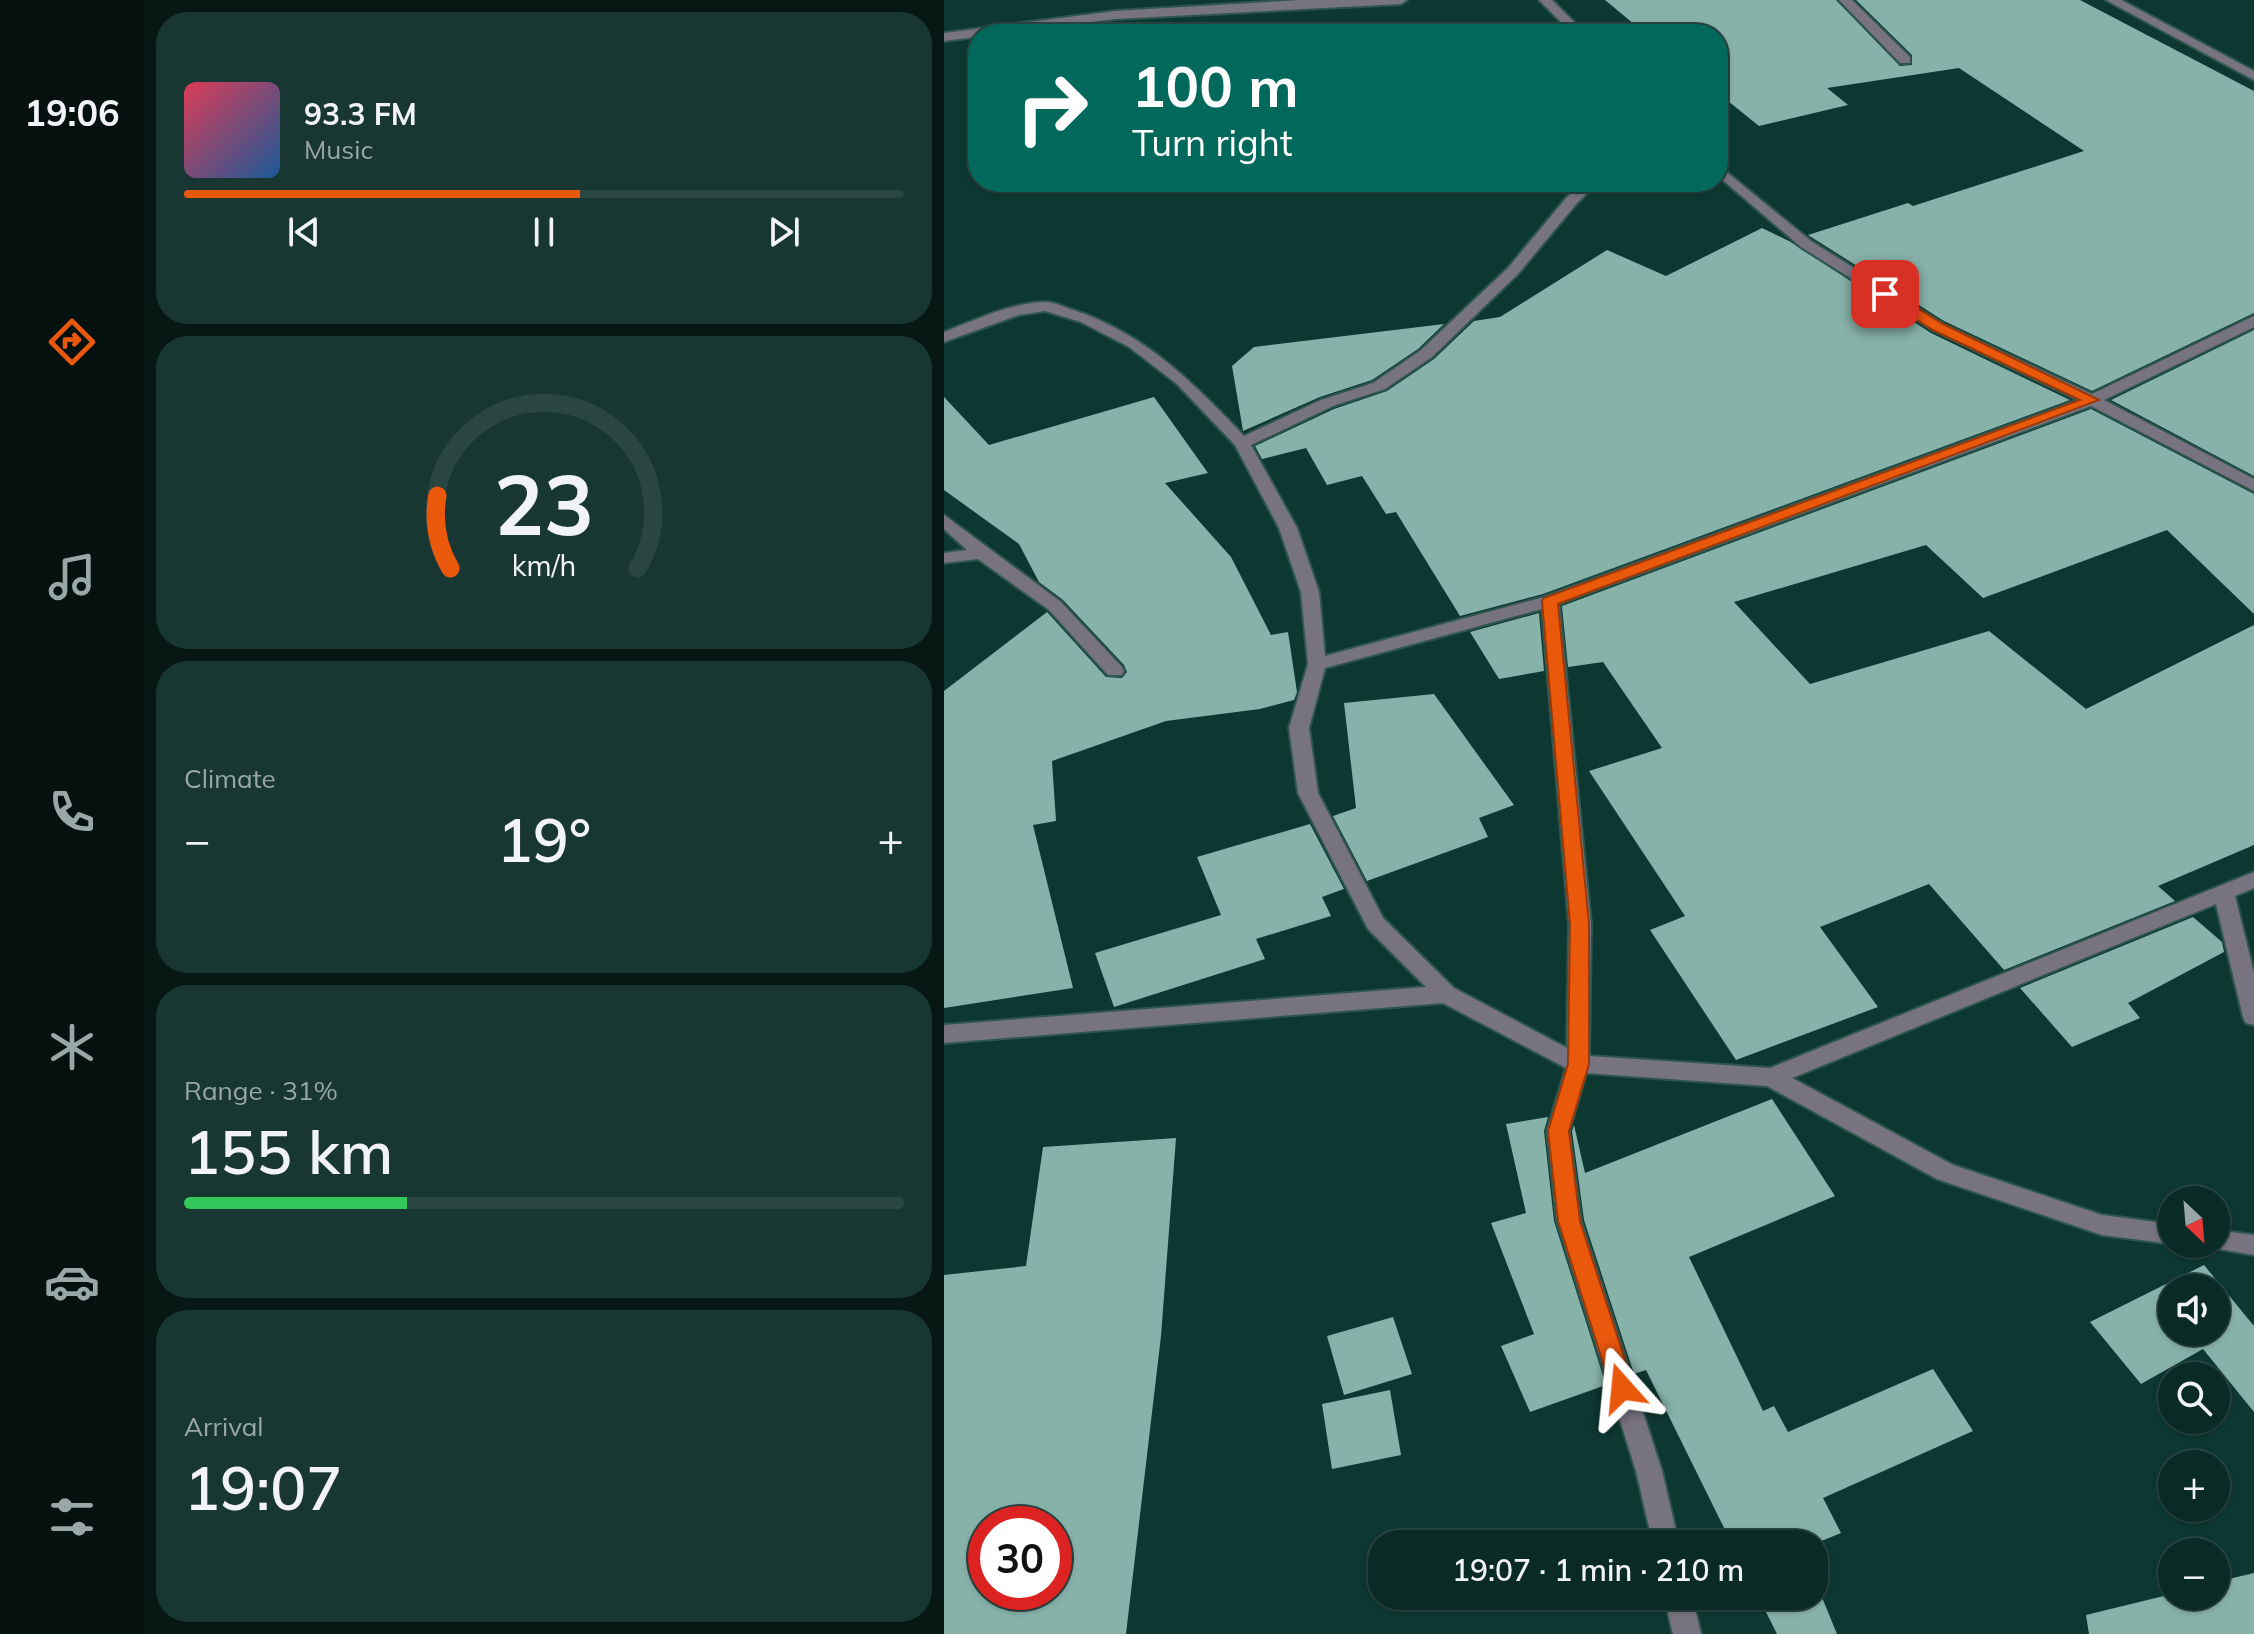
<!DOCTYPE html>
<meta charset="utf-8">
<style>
:root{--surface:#0a2a25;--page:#183632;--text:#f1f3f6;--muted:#99a7a7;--line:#2a4642;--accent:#ea580c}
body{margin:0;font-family:Mulish,sans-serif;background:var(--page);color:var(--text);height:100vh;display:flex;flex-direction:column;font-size:30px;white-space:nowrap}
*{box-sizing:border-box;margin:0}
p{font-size:26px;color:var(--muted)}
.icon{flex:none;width:44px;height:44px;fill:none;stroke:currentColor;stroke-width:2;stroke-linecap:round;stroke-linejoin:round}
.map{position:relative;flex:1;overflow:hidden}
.details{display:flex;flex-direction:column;gap:12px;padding:12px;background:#061714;width:800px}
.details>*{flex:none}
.banner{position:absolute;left:24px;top:24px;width:760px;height:168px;border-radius:32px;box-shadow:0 2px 6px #0004,0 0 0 2px var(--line);background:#00695c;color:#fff;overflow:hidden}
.needle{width:52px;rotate:154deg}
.controls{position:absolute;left:1214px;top:1186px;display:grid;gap:16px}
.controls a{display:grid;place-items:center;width:72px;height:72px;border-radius:50%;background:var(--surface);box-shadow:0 2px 6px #0004,0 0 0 2px var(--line);font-size:40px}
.speed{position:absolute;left:24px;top:1506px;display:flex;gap:16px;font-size:40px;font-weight:700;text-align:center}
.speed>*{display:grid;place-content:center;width:104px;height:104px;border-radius:50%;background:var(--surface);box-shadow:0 2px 6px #0004,0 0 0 2px var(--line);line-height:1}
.speed .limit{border:12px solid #d22;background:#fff;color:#111}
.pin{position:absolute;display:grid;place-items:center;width:68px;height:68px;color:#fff;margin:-34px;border-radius:16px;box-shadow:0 4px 12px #0006}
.me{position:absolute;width:88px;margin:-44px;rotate:342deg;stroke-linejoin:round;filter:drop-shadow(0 0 6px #0008)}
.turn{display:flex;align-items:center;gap:28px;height:168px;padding:0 32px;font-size:36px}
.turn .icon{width:104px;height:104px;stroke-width:2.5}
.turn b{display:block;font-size:56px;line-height:68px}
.big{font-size:60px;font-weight:600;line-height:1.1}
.details .tile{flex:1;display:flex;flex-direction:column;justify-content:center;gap:12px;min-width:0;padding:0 28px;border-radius:32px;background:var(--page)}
.details .dial{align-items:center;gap:0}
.dial svg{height:208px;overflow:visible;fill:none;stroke:var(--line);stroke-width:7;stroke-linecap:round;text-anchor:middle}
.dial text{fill:var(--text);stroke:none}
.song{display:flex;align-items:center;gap:24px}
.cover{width:96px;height:96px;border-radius:12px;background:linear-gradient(135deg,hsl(350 70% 55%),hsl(210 70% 35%))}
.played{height:8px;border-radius:4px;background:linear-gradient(90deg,var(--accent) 55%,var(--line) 55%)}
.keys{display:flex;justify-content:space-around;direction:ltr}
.heat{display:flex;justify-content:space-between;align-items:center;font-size:44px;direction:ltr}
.charge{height:12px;border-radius:6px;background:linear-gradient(90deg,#34c759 31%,var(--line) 0)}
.trip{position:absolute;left:424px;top:1530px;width:460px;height:80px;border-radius:32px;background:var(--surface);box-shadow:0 2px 6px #0004,0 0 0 2px var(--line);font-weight:600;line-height:80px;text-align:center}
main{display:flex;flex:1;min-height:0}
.menu{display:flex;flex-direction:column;width:144px;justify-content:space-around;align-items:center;background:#04110f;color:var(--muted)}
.menu .icon{width:56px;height:56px}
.menu .on{color:var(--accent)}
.menu b{font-size:36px;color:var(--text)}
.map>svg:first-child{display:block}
</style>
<main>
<nav class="menu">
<b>19:06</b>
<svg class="icon on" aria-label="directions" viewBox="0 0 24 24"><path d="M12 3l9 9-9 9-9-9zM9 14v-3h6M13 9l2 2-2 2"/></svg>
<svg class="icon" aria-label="music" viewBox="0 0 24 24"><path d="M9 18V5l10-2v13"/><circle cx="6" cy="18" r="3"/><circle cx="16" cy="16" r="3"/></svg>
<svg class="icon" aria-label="phone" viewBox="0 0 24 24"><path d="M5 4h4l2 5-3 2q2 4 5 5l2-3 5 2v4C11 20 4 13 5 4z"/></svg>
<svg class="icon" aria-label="climate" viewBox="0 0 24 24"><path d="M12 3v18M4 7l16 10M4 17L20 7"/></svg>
<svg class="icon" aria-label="car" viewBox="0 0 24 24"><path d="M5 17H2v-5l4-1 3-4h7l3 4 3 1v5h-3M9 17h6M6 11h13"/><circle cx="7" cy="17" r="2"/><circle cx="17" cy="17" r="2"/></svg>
<svg class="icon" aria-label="filters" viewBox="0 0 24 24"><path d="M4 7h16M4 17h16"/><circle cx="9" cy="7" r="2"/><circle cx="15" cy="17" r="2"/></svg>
</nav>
<section class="details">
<div class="tile">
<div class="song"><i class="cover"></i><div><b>93.3 FM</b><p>Music</p></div></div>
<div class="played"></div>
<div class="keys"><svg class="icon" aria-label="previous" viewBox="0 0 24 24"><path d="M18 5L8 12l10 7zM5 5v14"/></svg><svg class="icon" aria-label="pause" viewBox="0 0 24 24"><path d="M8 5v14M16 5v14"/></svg><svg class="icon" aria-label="next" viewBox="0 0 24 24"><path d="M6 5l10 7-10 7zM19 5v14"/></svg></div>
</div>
<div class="tile dial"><svg viewBox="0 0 100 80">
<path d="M14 69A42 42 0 1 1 86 69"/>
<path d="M14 69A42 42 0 0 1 9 41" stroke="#ea580c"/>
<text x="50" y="56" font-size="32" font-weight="700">23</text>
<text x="50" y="72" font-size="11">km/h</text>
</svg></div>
<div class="tile"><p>Climate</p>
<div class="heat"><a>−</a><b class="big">19°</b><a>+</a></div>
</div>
<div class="tile"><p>Range · 31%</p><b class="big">155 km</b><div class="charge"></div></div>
<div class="tile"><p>Arrival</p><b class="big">19:07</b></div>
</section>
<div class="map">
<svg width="1310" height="1634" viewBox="0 0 1310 1634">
<rect width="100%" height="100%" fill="#0d3831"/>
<path fill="#87b2a9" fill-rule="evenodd" d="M661,0H892L956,66L968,65V55L912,0H1136L1310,91V313L1148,391L1000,321L864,235L964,203L969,206L1140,151L1015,68L883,88L904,105L815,126L774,93V34H702Z
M818,228L845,241L987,333L1126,400L599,594L516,616L452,512L442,514L418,476L383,485L362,448L318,459L311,446L390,409L443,391L490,359L530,321L556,317L663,250L722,276Z
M500,324L474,349L428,380L376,397L299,431L288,366L310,347Z
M1310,330V476L1167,400Z
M0,397L45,445L210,397L264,473L221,483L287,557L327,635L344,632L353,692L350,700L316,709L222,721L108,761L112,821L89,825L129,988L0,1008V691L103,612L162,677L178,678L183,672L180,665L119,600L95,582L75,544L0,490Z
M1147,409L1310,494V614L1223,530L1039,598L982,545L790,602L866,684L1045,631L1142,709L1310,625V845L1214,886L1231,901L1060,970L985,884L876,927L934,1007L792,1060L706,930L741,916L645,771L718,748L659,662L624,667L618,606Z
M595,613L600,671L555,679L526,632Z
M490,694L570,805L535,818L544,837L423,881L389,816L412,808L400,703Z
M366,824L400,889L378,897L387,916L312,939L321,959L170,1007L151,953L277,915L253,857Z
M1249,917L1278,942L1280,952L1184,1003L1196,1018L1128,1047L1076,988Z
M828,1099L891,1196L745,1257L819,1411L830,1406L844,1432L989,1369L1029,1431L879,1498L897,1533L870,1544H788L702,1370L690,1374L640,1220L628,1131L630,1125L641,1173Z
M604,1117L600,1131L610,1221L662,1385L586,1412L557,1346L590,1334L547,1223L582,1213L562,1124Z
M232,1138L217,1336L182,1634H0V1275L82,1266L99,1147ZM42,1524H110V1592H42Z
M1260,1265L1310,1326V1412L1259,1349L1197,1384L1146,1322ZM1228,1288H1272V1332H1228Z
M449,1317L468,1374L400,1395L383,1336Z
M446,1390L457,1455L388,1469L378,1404Z
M1310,1573V1634H1145L1142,1615L1228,1594V1596H1272V1582Z
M870,1578L893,1634H833L814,1596H870Z"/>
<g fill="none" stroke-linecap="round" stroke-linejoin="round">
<defs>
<path id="minor" d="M356,0H463L457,4L171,19L0,41V33L171,11Z
M595,0H608L642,34H629Z
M895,0H908L966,57V63H956Z
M1162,0H1177L1310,71V80Z
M774,165L867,241L999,324L1148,394L1310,316V327L1160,400L1310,479V491L1147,406L615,604L647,924L645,1056L826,1068L1310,872V888L1291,896L1310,973V1025L1302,1023L1299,1017L1272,904L848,1078L1009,1165L1158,1215L1228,1224V1244L1158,1235L993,1179L823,1086L642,1073L625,1131L637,1221L718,1471L735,1544H709L692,1471L613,1221L603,1131L622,1068L499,1003L0,1043V1025L482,987L424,929L354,793L345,728L364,664L357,592L335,528L291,445L233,384L185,347L137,322L101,311L75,315L0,342V332C32,320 66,303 100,302C109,301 120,307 129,310C200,333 250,383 300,436L377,400L429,383L476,351L564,268L623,197L640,182H655L633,203L574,274L488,357L441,389L389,406L307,445L353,528L375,592L381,656L600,597L1134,400L989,330L857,247L774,176ZM598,609L625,924L623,1048L510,988L439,918L374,793L365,728L381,668Z
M0,515L117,602L178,667L180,671L178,675H164L105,610L34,559L0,563V553L23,550L0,529Z
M1272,1230L1310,1235V1255L1264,1247L1262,1244H1272Z
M720,1596H748L757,1634H729Z"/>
</defs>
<use href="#minor" stroke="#2e564f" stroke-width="4"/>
<use href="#minor" fill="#787380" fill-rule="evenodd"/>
</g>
<path fill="#ea580c" stroke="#983908" stroke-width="2" d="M936,291H946L999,324L1155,400L614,604L645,924V1064L625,1131L636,1221L690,1388L686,1395L678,1398L670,1395L667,1388L614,1221L604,1131L624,1064L626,924L598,601L600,598L1136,400L989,330L936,297Z"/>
</svg>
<div class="controls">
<a><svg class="needle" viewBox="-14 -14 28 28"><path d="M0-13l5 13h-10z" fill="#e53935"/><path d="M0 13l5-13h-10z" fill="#99a7a7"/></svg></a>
<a><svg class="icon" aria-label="sound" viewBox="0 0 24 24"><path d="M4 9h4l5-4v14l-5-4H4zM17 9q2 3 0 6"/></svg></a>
<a><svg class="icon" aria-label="search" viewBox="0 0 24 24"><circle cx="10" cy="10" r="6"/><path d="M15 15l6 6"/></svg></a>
<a>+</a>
<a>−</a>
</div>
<div class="speed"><div class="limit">30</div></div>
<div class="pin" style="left:941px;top:294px;background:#d93025"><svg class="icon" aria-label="arrive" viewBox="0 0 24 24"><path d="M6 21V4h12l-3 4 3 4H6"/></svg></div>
<svg class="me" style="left:678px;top:1388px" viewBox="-20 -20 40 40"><path d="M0-17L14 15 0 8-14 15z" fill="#ea580c" stroke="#fff" stroke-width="4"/></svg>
<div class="trip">19:07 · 1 min · 210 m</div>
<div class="banner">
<div class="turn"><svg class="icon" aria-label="right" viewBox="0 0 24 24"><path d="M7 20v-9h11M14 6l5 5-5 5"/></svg><div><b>100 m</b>Turn right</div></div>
</div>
</div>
</main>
